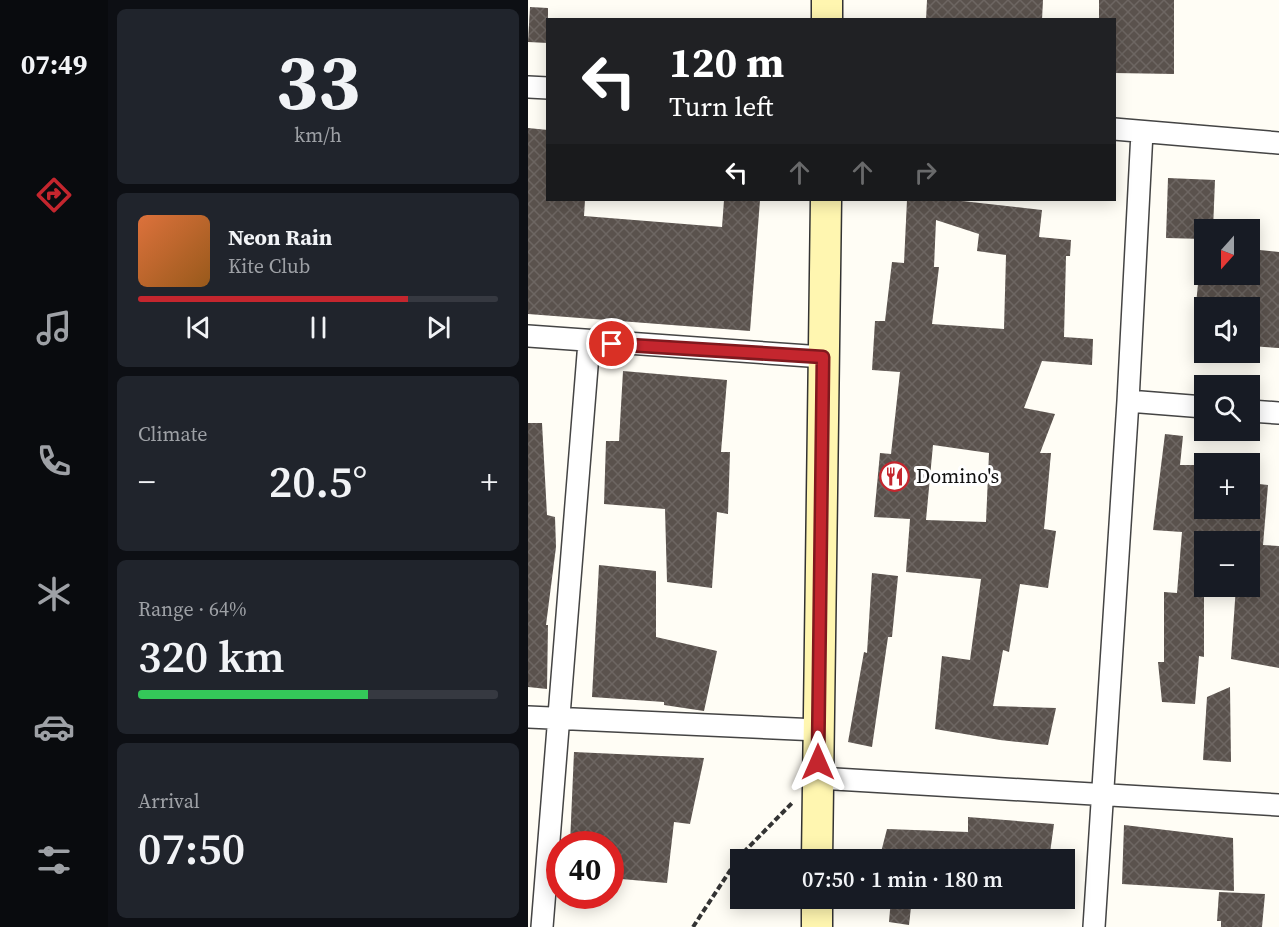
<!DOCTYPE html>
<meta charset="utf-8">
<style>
:root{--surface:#171b24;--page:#20242c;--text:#f1f3f6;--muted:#9ea1a6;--line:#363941;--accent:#c4262e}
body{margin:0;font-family:"Source Serif 4",serif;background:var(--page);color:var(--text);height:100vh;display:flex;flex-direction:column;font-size:22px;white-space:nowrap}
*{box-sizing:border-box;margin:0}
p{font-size:20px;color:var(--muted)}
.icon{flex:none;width:33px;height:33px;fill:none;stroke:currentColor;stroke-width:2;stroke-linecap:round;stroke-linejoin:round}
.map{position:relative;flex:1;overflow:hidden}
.drawer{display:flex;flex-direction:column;gap:9px;padding:9px;background:#0d0f14;width:420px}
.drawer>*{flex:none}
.top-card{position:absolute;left:18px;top:18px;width:570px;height:183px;border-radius:0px;box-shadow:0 3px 15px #0003;background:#202124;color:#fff;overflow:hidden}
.needle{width:39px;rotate:201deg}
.controls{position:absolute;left:666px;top:219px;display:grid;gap:12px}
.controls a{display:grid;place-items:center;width:66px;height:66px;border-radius:0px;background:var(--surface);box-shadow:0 3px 15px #0003;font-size:30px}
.speed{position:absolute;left:18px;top:831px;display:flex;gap:12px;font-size:30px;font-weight:700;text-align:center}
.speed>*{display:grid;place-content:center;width:78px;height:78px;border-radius:50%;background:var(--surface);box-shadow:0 3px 15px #0003;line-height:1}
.speed .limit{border:9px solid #d22;background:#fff;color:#111}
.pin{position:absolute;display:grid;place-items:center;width:51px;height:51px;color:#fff;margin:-26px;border:3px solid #fff;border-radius:50%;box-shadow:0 2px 6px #0007}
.me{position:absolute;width:66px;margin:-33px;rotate:0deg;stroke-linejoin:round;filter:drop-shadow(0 0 4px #0008)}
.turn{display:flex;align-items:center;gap:21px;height:126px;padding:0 24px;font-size:27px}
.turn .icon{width:78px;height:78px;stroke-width:2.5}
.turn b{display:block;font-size:42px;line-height:51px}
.lanes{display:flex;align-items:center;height:57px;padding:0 24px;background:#0003;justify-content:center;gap:30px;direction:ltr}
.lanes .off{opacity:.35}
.big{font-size:45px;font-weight:600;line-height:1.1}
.drawer .card{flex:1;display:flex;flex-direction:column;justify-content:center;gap:9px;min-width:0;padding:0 21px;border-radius:9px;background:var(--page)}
.drawer .dial{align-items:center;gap:0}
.dial b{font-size:78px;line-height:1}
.song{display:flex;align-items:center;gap:18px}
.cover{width:72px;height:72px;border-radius:9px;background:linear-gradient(135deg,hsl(20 70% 55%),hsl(30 70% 35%))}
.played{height:6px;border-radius:3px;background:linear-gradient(90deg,var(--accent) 75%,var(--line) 75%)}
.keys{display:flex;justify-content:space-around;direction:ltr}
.heat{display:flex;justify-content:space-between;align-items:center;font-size:33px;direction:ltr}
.charge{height:9px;border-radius:4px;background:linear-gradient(90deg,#34c759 64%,var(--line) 0)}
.trip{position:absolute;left:202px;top:849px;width:345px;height:60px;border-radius:0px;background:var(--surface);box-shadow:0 3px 15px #0003;font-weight:600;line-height:60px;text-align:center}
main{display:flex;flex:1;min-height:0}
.menu{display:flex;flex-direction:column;width:108px;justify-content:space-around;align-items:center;background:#090b0e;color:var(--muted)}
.menu .icon{width:42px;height:42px}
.menu .on{color:var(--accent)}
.menu b{font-size:27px;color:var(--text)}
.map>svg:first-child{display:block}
</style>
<main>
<nav class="menu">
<b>07:49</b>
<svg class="icon on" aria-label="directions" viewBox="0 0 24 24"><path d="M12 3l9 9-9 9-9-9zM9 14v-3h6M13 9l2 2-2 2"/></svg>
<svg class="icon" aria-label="music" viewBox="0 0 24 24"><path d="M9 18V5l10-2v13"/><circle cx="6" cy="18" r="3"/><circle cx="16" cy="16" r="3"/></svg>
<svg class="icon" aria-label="phone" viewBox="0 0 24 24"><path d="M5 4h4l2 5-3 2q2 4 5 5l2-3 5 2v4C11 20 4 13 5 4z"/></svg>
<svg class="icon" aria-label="climate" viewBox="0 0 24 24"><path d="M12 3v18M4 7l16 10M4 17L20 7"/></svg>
<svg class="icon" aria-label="car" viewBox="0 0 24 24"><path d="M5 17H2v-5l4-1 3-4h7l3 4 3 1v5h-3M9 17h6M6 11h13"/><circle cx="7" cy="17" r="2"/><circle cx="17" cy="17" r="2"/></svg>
<svg class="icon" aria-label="filters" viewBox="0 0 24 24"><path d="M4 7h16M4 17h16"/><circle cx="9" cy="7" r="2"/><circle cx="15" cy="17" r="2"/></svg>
</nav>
<section class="drawer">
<div class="card dial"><b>33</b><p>km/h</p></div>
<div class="card">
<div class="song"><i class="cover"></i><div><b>Neon Rain</b><p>Kite Club</p></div></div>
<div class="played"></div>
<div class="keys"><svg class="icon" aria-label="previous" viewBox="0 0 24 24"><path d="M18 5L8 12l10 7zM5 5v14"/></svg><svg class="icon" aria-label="pause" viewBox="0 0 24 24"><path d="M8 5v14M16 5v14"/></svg><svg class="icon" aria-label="next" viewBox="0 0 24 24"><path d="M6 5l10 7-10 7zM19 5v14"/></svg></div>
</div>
<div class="card"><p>Climate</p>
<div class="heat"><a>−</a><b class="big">20.5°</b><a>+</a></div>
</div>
<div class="card"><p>Range · 64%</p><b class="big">320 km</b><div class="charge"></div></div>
<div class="card"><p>Arrival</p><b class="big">07:50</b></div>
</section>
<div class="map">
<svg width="751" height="927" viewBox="0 0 751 927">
<defs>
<pattern id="building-cross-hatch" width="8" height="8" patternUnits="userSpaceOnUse" patternTransform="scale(1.5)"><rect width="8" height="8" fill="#5a524d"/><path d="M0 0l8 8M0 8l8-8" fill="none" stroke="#6d6662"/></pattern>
</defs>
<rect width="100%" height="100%" fill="#fffdf5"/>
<path fill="url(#building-cross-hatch)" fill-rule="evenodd" d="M399,0H515L514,20H398Z
M571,0H646V74L586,73V20H571Z
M2,7L20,8V43L0,42Z
M0,128L20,130V200H57L56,216L194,227L196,200H232L222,331L0,314Z
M640,178L687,180L685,230H676V239L638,238Z
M379,200H425L514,210L511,237L543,240L542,256H538L536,337L565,339L564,365L514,361L496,408L527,414L512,453H523L516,529L528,531L520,588L492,584L481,652L475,650L465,706L528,708L520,745L472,740L407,729L414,656L442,660L453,579L378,572L382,519L346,517L352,453L363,454L372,372L344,370L347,321H357L364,262L376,263ZM408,220L451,234L449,251L478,255L476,329L404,324L411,267H406ZM405,445L461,453L458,522L398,520Z
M722,249L751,252V348L722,346V308H690L668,304L671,274H722Z
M95,371L199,380L193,452H202L200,514L189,512L184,588L139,582L137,509L76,504L78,441H91Z
M0,423H14L19,515L27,517L28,547L18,625H20L19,689L0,687Z
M637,434L655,436L652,465H676V508H722V483L740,485L735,545L751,546V668L703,659L708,586H722V542L676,539V657L671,656L667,704L634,702L630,662H636V592L649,593L654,532L625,530Z
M71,565L128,571V637L189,651L176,711L136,705V702L64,697Z
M344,573L370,576L364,637H360L344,747L320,742L336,652L339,653Z
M702,687L703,762L675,760L679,697Z
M46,752L176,758L162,824L146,822L139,883L82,878V844H42Z
M440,817L526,824L521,860H351L359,829L440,832Z
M596,825L705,838L706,891L594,884Z
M691,892L737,894L734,927H693V921H689Z
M363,898H384L381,925L361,922Z"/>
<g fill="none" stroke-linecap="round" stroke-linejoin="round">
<defs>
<path id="street" d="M0,87L20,88
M586,129L751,143
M0,336L295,357
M600,401L676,407
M722,411L751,413
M0,717L290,730
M290,778L751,805
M14,927L61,342
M566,927L600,401L614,132"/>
<path id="secondary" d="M299,20V0
M289,860L298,200
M289,927V898"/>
</defs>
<use href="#street" stroke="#444" stroke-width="24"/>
<use href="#secondary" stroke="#333" stroke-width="33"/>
<path stroke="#333" stroke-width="4" stroke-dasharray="6 3" stroke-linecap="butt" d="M165,927L211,857L264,803"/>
<use href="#street" stroke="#fff" stroke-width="21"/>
<use href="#secondary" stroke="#fff6b0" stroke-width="30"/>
</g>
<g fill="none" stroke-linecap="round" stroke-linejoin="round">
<defs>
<path id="route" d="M84,344L295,357L290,762"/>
</defs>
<use href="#route" stroke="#7f191e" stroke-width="15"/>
<use href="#route" stroke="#c4262e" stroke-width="10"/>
</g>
<defs>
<symbol id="restaurant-ring" viewBox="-11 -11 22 22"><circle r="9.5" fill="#fff" stroke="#c4262e" stroke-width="1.5"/><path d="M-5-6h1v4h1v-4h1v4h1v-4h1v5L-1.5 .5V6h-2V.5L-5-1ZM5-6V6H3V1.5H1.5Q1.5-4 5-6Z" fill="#c4262e"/></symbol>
</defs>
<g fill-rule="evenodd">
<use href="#restaurant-ring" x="350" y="460" width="33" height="33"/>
</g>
<g text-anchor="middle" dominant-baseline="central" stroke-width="6" stroke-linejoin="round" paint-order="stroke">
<g font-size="20" fill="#111" stroke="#fff" text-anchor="start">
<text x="388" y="476">Domino's</text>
</g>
</g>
</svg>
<div class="controls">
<a><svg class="needle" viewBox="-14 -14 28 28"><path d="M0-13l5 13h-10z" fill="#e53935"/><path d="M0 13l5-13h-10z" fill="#9ea1a6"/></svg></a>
<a><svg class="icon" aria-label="sound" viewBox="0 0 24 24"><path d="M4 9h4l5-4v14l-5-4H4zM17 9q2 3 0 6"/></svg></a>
<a><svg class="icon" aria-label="search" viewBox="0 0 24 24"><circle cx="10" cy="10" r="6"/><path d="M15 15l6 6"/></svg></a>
<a>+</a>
<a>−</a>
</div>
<div class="speed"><div class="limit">40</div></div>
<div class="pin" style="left:84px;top:344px;background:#d93025"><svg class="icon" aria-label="arrive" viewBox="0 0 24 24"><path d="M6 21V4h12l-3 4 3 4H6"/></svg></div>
<svg class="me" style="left:290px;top:762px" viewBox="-20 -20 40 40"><path d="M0-17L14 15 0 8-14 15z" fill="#c4262e" stroke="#fff" stroke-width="4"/></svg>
<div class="trip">07:50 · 1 min · 180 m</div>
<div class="top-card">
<div class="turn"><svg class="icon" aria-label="left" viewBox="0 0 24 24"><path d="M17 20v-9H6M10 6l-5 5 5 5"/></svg><div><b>120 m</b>Turn left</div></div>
<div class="lanes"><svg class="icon" aria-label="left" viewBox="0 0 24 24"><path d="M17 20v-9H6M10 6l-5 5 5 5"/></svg><svg class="icon off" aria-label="ahead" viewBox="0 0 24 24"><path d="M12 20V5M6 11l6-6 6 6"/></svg><svg class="icon off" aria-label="ahead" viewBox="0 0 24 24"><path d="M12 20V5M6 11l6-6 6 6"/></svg><svg class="icon off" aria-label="right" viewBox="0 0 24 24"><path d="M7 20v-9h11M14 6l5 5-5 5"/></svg></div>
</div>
</div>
</main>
